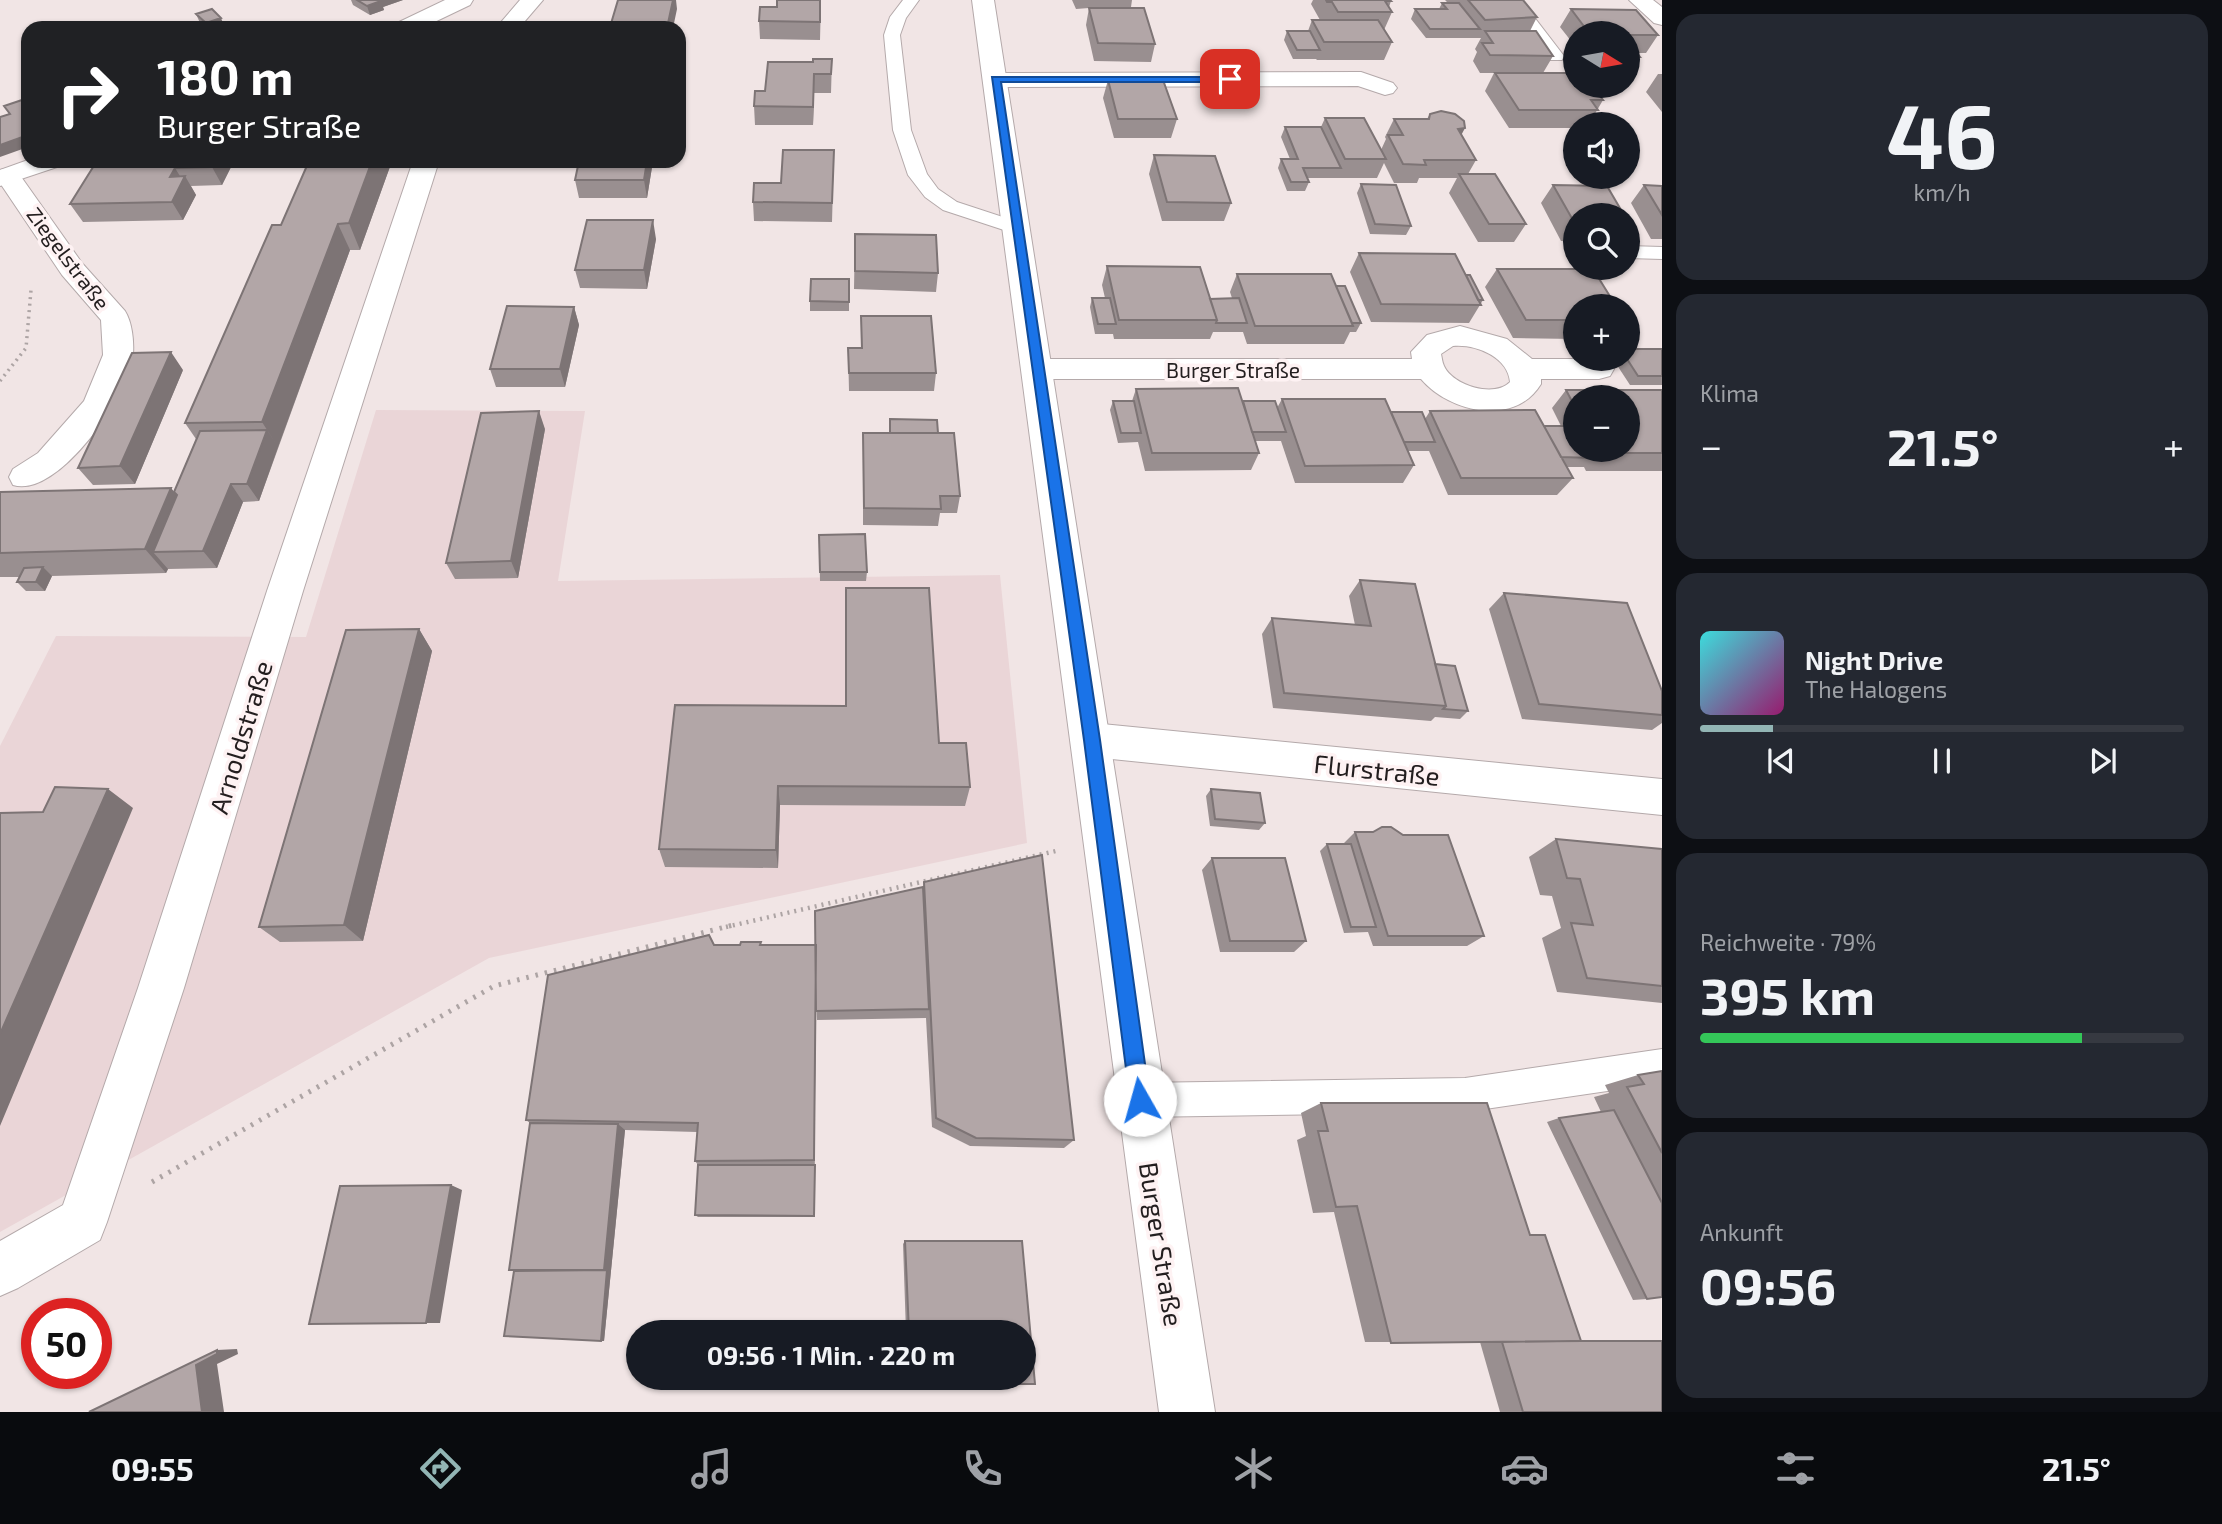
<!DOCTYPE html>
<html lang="de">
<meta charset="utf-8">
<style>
:root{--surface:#171b24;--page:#242831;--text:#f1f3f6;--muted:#9ea1a6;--line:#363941;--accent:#92b5b4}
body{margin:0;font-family:"Exo 2",sans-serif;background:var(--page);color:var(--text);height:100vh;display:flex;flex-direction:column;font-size:26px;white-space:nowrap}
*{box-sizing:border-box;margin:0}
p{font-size:23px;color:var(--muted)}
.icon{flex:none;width:38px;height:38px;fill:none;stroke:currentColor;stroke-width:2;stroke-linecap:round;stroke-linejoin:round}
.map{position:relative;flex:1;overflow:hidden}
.side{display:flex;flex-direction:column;gap:14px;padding:14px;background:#0d0f14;width:560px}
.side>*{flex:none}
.hud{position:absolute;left:21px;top:21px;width:665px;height:147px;border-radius:21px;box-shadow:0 2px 5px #0004;background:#202124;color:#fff;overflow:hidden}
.needle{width:46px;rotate:101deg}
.tools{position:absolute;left:1563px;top:21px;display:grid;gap:14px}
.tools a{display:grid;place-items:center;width:77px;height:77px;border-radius:50%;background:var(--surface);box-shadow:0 2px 5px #0004;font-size:35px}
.speed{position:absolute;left:21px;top:1298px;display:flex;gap:14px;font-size:35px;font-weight:700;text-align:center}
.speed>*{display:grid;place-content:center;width:91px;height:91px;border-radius:50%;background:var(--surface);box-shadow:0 2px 5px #0004;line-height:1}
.speed .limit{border:10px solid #d22;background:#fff;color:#111}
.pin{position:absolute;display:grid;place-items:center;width:60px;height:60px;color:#fff;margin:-30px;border-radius:14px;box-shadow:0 4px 10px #0006}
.me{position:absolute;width:77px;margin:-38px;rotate:353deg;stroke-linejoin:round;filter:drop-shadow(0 0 5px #0008)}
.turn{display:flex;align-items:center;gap:24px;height:147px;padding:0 21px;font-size:32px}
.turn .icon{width:91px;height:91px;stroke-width:2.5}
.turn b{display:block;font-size:49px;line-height:60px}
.big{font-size:52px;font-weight:700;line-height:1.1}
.side .widget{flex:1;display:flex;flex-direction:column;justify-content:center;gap:10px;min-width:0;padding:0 24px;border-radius:21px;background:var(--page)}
.side .dial{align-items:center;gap:0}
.dial b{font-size:91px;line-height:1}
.song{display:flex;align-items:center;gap:21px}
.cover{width:84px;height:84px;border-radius:10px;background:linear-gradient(135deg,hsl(180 70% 55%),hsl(320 70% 35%))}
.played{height:7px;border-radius:4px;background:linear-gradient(90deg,var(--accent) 15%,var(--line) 15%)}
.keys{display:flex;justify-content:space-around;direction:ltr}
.heat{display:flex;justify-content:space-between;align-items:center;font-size:38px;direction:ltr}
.charge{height:10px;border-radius:5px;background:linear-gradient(90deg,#34c759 79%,var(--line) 0)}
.trip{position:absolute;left:626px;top:1320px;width:410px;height:70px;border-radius:35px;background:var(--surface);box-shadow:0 2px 5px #0004;font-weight:700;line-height:70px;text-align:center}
.tabs{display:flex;height:112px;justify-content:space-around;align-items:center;background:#090b0e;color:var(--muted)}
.tabs .icon{width:49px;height:49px}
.tabs .on{color:var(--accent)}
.tabs b{font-size:32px;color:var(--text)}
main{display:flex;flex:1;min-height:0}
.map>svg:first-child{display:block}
</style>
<main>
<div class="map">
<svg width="1662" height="1412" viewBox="0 0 1662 1412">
<rect width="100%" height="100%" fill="#f1e5e5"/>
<path fill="#ead5d7" d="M376,410L585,411L558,581L1000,575L1027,843L489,958L0,1232V746L56,636L306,637Z"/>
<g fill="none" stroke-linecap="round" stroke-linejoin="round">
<defs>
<path id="lane" d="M903,0H919L906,18L900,35L911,130L927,174L938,189L957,202L1024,224L1027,228L1024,232H1010L943,210L925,197L908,175L893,130L884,35L890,17Z
M1505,0H1521L1564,56L1562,60H1550Z
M1628,246L1662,247V259L1628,258Z
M1662,1049V1083L1465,1112L1140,1117L1128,1112L1123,1100L1128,1088L1140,1083L1465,1078Z"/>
<path id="street" d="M520,0H543L519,28H496Z
M1629,0H1653L1662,7V25L1654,23Z
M1361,72L1393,83L1397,88L1393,93L1385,95L1358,86L996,87L988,85L984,80L988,75L996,73Z
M413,161H439L303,591L184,988L107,1222L100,1240L18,1288L0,1296V1241L63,1205L138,988L267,591Z
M8,168L17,171L82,263L125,311C132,322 134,341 133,354C130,394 58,499 13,485L9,477L13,469L38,453L84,401L103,355L101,320L62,275L0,183V170Z
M1460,326L1507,339L1532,359H1599L1610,362L1614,369L1610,376L1599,379H1541V384C1515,427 1450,413 1421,379H1037L1026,376L1022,369L1026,362L1037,359H1412L1411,352L1427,335ZM1453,346C1476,344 1508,357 1510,382C1495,398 1453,386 1444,366C1442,362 1442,358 1441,354Z
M1092,723L1662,779V815L1092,757L1078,752L1072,740L1078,728Z"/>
<path id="secondary" d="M445,0H473L470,5L422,28H394L397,23Z
M972,0H994L1215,1412H1159Z
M28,160L64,161L60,166L0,186V170Z"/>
</defs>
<use href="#lane" stroke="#b4a9aa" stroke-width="2"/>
<use href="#street" stroke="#b4a9aa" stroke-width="2"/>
<use href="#secondary" stroke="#b4a9aa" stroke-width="2"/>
<path stroke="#ada4a4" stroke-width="3.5" stroke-dasharray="2 4.5" stroke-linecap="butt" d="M0,381L26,348L31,290L34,288"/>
<path stroke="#ada4a4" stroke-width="4.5" stroke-dasharray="2 5" stroke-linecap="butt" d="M726,927L1056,851"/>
<path stroke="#ada4a4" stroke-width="5" stroke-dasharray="2.5 7" stroke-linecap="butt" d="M152,1182L494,986L733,925"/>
<use href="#lane" fill="#fff" fill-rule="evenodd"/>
<use href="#street" fill="#fff" fill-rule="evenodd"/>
<use href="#secondary" fill="#fff" fill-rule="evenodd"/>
</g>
<path fill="#998f90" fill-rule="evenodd" d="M351,0H403L383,7L384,10L370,15L353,5Z
M821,0L820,40L760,39L759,21Z
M1072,0H1132L1131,7L1115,8L1155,44L1151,62L1094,61L1086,25L1089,8L1076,9Z
M1313,0H1390L1391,1L1389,7L1392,12L1384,30L1392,42L1384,60H1317L1316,59H1293L1284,40L1287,31H1308L1312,20H1320L1311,4Z
M1445,0H1523L1537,17L1530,31L1553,56L1543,73L1575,86L1603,100L1589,124H1575V128H1509L1485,91L1494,73H1480L1473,61L1477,52L1475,49L1481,38H1426L1411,19L1415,9H1439L1442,3H1448Z
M1571,9L1658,35L1646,53H1637L1640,57L1634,66H1628V33H1575V46L1560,27Z
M196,14L225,28H205L200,23Z
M832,59L831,93H814L813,125H755L754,106L765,91L813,62Z
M1658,74H1662V112L1646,92Z
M1108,80L1177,119L1171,138H1114L1103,98Z
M1430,114L1461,135L1476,160L1468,174L1526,224L1514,242H1478L1449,193L1457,178H1419L1417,183H1394L1384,163L1377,178H1307L1309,182L1305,191H1287L1278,168L1281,159H1290L1281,137L1285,127H1321L1325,118L1381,150L1386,139L1385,137L1394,119H1427Z
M834,150L832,222L754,221L753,202Z
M1154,155L1231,203L1224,221H1162L1149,174Z
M102,161H234L222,185L191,186L196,195L183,220L83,222L70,204Z
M392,161L360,250H350L259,501L243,502L217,568L168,569L166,573L52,576L45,591H26L17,582L20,577H0V492L171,488L174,492L196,439L185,423L281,225Z
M653,161L647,198H579L575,180Z
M1361,184L1411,226L1406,235L1370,234L1357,193Z
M1553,185L1575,215V241H1561L1541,203Z
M1644,185L1662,186V239H1651L1631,203Z
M855,234L938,273L936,292L854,289Z
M656,239L647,289L580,288L575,270Z
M1359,253L1466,275L1483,300L1469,323L1371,322L1350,272Z
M1107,266L1210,299L1232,298L1230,292L1237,274L1336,286L1361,323L1356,332H1350L1344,344H1247L1243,332H1213L1210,339H1114L1113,334H1095L1090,307L1092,298H1105L1102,285Z
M1497,269L1575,306V339L1513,338L1485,287Z
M849,279V311H810V301Z
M574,307L579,325L565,387H496L490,369Z
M861,316L936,373L934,391H849L848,348H861Z
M1662,349V385H1630L1613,359H1628Z
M183,370L135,484L93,485L78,468Z
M1136,389L1243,401L1277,408L1282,399L1391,412L1425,419L1430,411L1544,426H1561L1552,408L1566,390H1662V471H1586L1584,467H1566L1573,478L1557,495H1448L1429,451H1408L1414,465L1403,483H1295L1281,441H1255L1259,453L1251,470L1145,471L1138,442L1118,443L1110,410L1113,401H1132ZM1575,397L1628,450H1575Z
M890,419L938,433L960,496L957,513H940L938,526L863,525V433H889Z
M545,429L518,578L455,579L446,563Z
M819,535L867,572L866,581H820Z
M1360,580L1435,664L1468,711L1460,719L1435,717L1431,721L1273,708L1262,634L1272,618L1355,625L1349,596Z
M1504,593L1662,691V723L1652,730L1522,719L1489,609Z
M419,629L432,651L363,941L280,942L259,927Z
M675,705L939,743L970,787L965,806L780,805L778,868L665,867L659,849Z
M1211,789L1265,823L1259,830L1210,826L1206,796Z
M1355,832L1484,936L1467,946H1373L1368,932L1344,933L1320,851L1327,844H1343Z
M1556,839L1662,849V1003L1557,992L1542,938L1561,928L1552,896L1540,895L1529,857Z
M1212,858L1306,941L1294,952H1220L1202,870Z
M924,882L1074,1140L1064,1148L970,1146L932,1127L926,1018L817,1020L816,992L814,1217H698L695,1215L698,1165L695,1161L697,1132L625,1130L604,1341L514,1271L509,1270L530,1123L526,1120L714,945H815L923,887Z
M1662,1071V1297L1647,1299L1633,1300L1547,1122L1559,1118L1601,1112L1594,1097L1609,1093L1605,1085L1638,1075Z
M1321,1103L1530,1235L1581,1341L1662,1412H1500L1480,1342H1365L1334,1212L1313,1213L1297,1140L1306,1136L1301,1113Z
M905,1241H1022L1035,1384H910L908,1382L907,1377H1024V1332H906L903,1244Z"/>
<path fill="#7d7475" d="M378,0H403L383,7L384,10L370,15L367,6Z
M673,0H676L677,9L673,28H667Z
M221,18L225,28H208L206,23Z
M814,74V93L813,125V107Z
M1465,128L1455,147L1458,129Z
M28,135V147L0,157V145Z
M215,161H234L222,185L212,167Z
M372,161H392L360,250L349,223Z
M647,161H653L647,198L644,180Z
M175,168L183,181L185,176L196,195L183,220L172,202L170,177Z
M653,220L656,239L647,289L644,270Z
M338,224L350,250L278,447L262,422Z
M574,307L579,325L565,387L560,369Z
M171,352L183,370L135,484L120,466Z
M539,411L545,429L518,578L511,561Z
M267,430L278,447L259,501L247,484Z
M231,484L243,502L217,568L203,551Z
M171,488L190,513L153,552L168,569L166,573L145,549Z
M43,567L52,576L45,591L36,582Z
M419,629L432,651L363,941L344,925Z
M778,786L780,805L778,868L776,850Z
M108,789L133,808L0,1126V1034Z
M816,945V960L814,1217V1160Z
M618,1124L625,1130L604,1341H601L607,1270H604Z
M451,1185L462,1190L440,1323H426Z
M237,1349L238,1354L217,1364L224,1412H202L196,1365L217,1350Z"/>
<path fill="#b2a6a7" stroke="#7d7475" stroke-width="2" d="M357,0H380L381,1L367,6Z
M618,0H673L667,28L610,27Z
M777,0H820V22L759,21L760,7H777Z
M1326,0H1390L1391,1H1385L1392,12H1338L1332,2H1327Z
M1468,0H1523L1537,17L1485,20Z
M1442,3H1459L1480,29H1430L1415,9H1447Z
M1089,8H1144L1155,44L1098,43Z
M212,9L221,18L206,23L196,14Z
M1571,9L1636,10L1658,35H1628V33H1589Z
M1312,20H1378L1392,42H1324Z
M1287,31H1310L1320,50H1297Z
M1485,31H1536L1553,56L1490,55L1482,43H1493Z
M1628,44H1630L1640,57H1628Z
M813,59H832L831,74H814L813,107L754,106L755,91H765L768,62H813Z
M1495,73H1570L1575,79V86H1592L1603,100H1591L1598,110H1519Z
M1108,80H1163L1177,119H1118Z
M28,98V135L0,145V117L10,114L4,106Z
M1441,111L1455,114L1464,121L1465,128L1458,129L1476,160H1424L1426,165L1403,164L1388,135H1403L1394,119H1429L1430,114Z
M1325,118H1364L1386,159H1345Z
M1285,127H1321L1341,168H1303L1309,182H1291L1281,159H1298Z
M783,150H834L832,203L753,202L754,183H781Z
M1154,155L1215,156L1231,203L1167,202Z
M102,161H215L212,167L175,168L170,177L185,176L172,202L70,204L95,164H100Z
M309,161H372L349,223L338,224L262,422L185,423L272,225H281Z
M579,161H647L644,180H575Z
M1459,174H1495L1526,224H1489Z
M1361,184L1396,185L1411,226L1375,224Z
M1553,185L1607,186L1624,215H1575V222H1574Z
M1644,185L1662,186V215Z
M587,220H653L644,270H575Z
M855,234L936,235L938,273L855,271Z
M1359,253L1455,254L1481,305L1381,304Z
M1107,266L1200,267L1217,320H1119Z
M1497,269H1593L1616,306H1575V320H1526Z
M1237,274H1331L1353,326H1255Z
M1466,275H1470L1483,300H1478Z
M811,279H849V302L810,301Z
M1336,286H1345L1361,323H1352Z
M1092,298H1110L1116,324H1098Z
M1239,298L1247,323H1216L1217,320L1210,299Z
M507,306L574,307L560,369H490Z
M861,316H931L936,373H849L848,348H862Z
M1628,349H1662V376H1638L1627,359Z
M171,352L120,466L78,468L132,353Z
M1238,388L1259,453H1152L1136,389Z
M1566,390H1662V453H1601L1599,450H1628V397H1575V407Z
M1282,399H1385L1414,465L1305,466Z
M1113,401H1134L1141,433H1121Z
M1243,401H1275L1286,432H1252Z
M1535,410L1573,478H1461L1430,411Z
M539,411L511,561L446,563L481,413Z
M1391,412H1422L1435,442H1404Z
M890,419L937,420L938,433H890Z
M1544,426H1574L1575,428V450H1587L1592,458L1561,457Z
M267,430L247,484H231L203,551L153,552L177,495L174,492L200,431Z
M863,433H954L960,496H940L941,509L864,508Z
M171,488L145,549L0,553V492Z
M865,534L867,572H820L819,535Z
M43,567L36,582H17L24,568Z
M1360,580L1415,584L1446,706L1284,693L1272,618L1371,626Z
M846,588H929L939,743H966L970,787L778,786L776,850L659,849L675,705L846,706Z
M1504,593L1627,603L1662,691V715L1539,704Z
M419,629L344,925L259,927L346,630Z
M1435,664L1455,666L1468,711L1443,709L1446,706Z
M55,787L108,789L0,1034V813L43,812Z
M1211,789L1260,793L1265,823L1215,819Z
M1382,827H1391L1403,835H1448L1484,936H1388L1355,832H1373Z
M1556,839L1662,849V986L1587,978L1571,923L1593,925L1580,879L1567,878Z
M1327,844H1351L1376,927H1351Z
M1042,855L1074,1140L976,1138L936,1118L924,882Z
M1212,858H1285L1306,941H1230Z
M923,887L929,1009L816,1011L815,911Z
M709,935L714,945H740L741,942H761L760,945H816L814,1160L695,1161L698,1123L526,1120L548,975Z
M1662,1071V1153L1627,1087L1644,1084L1638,1075Z
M1321,1103H1487L1530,1235H1545L1581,1341L1391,1343L1357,1206L1336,1207L1318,1131H1328Z
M1614,1110L1662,1203V1297L1647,1299L1559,1118Z
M530,1123L618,1124L604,1270H509Z
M698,1165H815L814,1216L695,1215Z
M451,1185L426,1323L309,1324L340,1186Z
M905,1241H1022L1035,1384H910V1377H1024V1332H909Z
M607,1270L601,1341L504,1336L514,1271Z
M1572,1341H1662V1412H1523L1502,1342Z
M217,1350V1354L196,1365L202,1412H89Z"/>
<path fill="#1a73e8" stroke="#114b97" stroke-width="2" d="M992,77H1230L1235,79L1230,82H1001L1100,740L1150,1100L1147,1107L1140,1110L1133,1107L1130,1100L1084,740Z"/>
<g text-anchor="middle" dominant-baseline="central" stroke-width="7" stroke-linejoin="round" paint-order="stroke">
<g font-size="21" fill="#231e1f" stroke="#fef2f3">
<text transform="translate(69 258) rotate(53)">Ziegelstraße</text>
<text x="1233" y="369">Burger Straße</text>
</g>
<g font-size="26" fill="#231e1f" stroke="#fef2f3">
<text transform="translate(240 737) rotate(-73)">Arnoldstraße</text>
<text transform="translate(1377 769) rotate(6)">Flurstraße</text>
<text transform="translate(1162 1244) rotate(81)">Burger Straße</text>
</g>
</g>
</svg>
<div class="tools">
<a><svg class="needle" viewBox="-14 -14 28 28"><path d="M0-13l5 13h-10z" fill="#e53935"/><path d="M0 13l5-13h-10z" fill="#9ea1a6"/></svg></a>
<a><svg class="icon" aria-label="sound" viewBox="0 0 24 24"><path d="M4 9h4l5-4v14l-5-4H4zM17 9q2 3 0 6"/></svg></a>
<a><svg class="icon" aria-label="search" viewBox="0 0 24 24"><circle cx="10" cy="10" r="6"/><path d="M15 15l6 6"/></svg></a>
<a>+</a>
<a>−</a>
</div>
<div class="speed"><div class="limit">50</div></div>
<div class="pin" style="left:1230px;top:79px;background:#d93025"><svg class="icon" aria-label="arrive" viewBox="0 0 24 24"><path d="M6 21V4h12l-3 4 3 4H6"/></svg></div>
<svg class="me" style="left:1140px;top:1100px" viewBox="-20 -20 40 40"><circle r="19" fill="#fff"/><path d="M0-13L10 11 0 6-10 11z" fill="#1a73e8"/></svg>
<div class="trip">09:56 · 1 Min. · 220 m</div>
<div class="hud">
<div class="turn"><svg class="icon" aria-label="right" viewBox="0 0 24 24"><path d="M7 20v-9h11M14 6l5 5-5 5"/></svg><div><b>180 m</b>Burger Straße</div></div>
</div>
</div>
<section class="side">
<div class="widget dial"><b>46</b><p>km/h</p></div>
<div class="widget"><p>Klima</p>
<div class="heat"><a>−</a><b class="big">21.5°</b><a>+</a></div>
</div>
<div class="widget">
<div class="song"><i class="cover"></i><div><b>Night Drive</b><p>The Halogens</p></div></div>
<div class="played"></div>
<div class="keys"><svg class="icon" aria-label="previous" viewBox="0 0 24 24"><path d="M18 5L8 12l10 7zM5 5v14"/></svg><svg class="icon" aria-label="pause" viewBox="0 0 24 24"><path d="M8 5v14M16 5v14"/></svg><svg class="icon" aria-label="next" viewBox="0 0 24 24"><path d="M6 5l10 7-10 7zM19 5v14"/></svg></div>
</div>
<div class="widget"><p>Reichweite · 79%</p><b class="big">395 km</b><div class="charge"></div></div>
<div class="widget"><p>Ankunft</p><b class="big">09:56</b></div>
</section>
</main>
<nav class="tabs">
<b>09:55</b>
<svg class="icon on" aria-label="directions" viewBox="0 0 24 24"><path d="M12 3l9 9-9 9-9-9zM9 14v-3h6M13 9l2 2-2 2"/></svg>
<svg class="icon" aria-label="music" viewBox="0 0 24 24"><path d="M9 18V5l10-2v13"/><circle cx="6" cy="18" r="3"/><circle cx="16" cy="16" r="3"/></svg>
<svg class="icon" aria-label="phone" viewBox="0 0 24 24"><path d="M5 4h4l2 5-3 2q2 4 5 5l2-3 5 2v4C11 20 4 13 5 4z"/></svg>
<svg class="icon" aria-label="climate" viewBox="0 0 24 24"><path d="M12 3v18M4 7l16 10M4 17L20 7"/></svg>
<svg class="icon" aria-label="car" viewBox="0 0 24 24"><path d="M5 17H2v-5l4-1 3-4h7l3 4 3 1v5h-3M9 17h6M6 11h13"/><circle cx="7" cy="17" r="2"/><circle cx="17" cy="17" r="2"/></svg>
<svg class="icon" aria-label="filters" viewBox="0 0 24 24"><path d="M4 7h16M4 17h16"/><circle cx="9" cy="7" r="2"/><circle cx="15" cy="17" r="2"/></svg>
<b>21.5°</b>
</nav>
